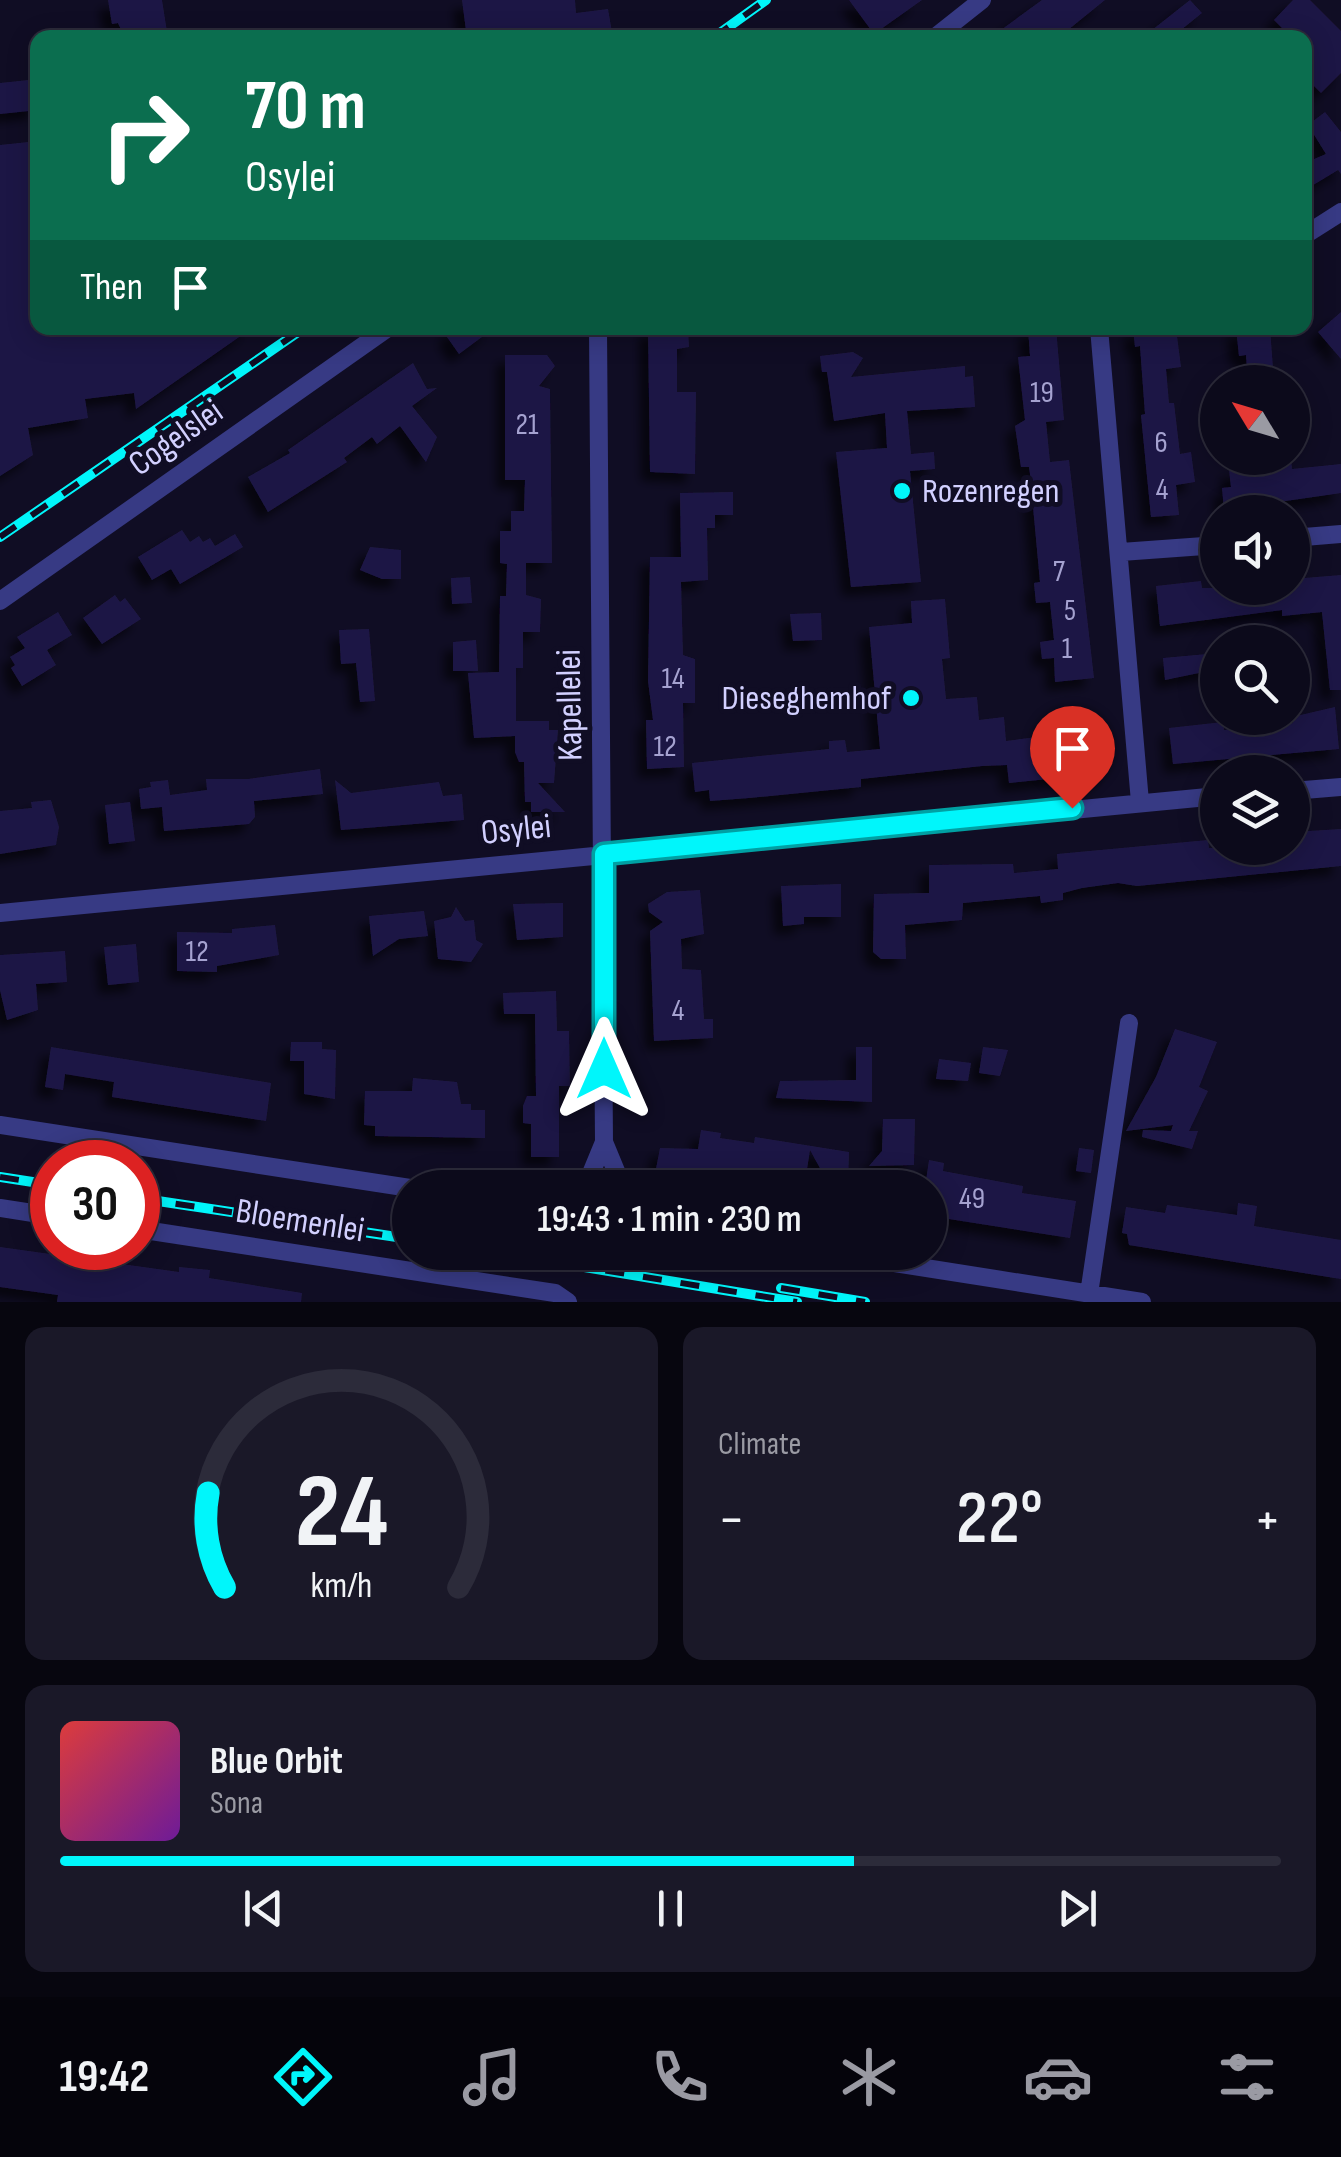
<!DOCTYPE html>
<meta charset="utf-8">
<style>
:root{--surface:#0c0a1b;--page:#1a1828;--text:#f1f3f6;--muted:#9a9aa3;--line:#2c2b3a;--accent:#00f6fb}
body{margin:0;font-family:"Sofia Sans Condensed",sans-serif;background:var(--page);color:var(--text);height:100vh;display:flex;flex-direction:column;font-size:38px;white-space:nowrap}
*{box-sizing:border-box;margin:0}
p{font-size:32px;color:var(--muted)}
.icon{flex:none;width:55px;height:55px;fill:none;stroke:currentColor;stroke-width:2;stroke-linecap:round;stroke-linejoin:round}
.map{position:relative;height:1302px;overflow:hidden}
.details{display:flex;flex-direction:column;gap:25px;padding:25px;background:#07060f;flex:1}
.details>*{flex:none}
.banner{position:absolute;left:30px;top:30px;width:1282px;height:305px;border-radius:20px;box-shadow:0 5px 25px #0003,0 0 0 2px var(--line);background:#0b6e4f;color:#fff;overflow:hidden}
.needle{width:65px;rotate:308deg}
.tools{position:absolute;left:1200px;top:365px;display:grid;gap:20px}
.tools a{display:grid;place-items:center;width:110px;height:110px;border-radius:50%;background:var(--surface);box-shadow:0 5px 25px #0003,0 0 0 2px var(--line);font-size:50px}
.speed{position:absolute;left:30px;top:1140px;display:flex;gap:20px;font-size:50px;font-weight:700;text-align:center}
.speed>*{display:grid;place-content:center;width:130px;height:130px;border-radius:50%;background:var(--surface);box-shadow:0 5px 25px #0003,0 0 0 2px var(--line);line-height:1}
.speed .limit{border:15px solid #d22;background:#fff;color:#111}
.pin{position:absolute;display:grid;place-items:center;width:85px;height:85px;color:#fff;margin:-102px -42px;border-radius:50% 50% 50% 0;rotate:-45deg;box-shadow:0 0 10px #0007}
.pin .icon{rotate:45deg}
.me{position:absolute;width:110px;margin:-55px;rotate:0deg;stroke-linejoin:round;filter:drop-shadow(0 0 8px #0008)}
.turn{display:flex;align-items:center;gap:35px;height:210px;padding:0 50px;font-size:45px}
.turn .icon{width:130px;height:130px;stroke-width:2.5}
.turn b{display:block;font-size:70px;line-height:85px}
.then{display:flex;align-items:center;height:95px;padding:0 50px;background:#0003;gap:20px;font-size:38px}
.big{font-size:75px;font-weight:600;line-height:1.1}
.details .card{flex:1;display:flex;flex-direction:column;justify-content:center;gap:15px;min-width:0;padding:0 35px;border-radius:20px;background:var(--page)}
.details .dial{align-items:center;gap:0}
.dial svg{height:260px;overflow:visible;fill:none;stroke:var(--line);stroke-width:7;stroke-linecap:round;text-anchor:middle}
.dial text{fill:var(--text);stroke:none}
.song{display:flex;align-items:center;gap:30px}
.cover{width:120px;height:120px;border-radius:15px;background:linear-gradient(135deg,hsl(0 70% 55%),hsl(280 70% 35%))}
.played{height:10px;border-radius:5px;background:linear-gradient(90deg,var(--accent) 65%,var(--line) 65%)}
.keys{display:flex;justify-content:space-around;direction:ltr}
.heat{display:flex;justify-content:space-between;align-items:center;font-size:55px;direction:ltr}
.details .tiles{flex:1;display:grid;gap:25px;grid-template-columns:1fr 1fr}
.card:last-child{grid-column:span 2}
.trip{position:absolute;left:392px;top:1170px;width:555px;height:100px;border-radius:50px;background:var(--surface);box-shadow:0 5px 25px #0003,0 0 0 2px var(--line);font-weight:600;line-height:100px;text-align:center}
.tabs{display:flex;height:160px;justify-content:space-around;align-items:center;background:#05040b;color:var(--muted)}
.tabs .icon{width:70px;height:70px}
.tabs .selected{color:var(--accent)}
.tabs b{font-size:45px;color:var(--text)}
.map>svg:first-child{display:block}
</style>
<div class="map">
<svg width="1341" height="1302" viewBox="0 0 1341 1302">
<defs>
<filter id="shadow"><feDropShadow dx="-9" dy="9" stdDeviation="5" flood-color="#0009"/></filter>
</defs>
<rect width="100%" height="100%" fill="#100d24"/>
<path fill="#1f1945" filter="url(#shadow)" d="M108,0H162L168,38H125L118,23L112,24Z
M462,0H575L576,13L608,9L613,38H467Z
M849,0H922L874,34Z
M1042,0H1105L1058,38H990Z
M1190,0L1202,13L1171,38H1142Z
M1293,0H1310L1341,31V73L1321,93L1305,77V38H1292L1274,20Z
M38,79V110L0,114V83Z
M1325,112L1341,132V174L1338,170L1305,190V163L1326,154L1308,125Z
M38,141V328H252L136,409L134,393L85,399L88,418L28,428L33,455L0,476V145Z
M1341,312V359L1318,332Z
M448,328H494L459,354L447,337L452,334Z
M648,328H688L689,347L677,349V392H696L695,474L650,472Z
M1028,328H1056L1064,420L1046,422L1050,462L1069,460L1094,678L1055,682L1054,658L1042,659L1040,642L1054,640L1050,602L1036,603L1034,583L1040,582L1030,474L1029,467H1021L1015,426L1025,420L1018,357L1030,356Z
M1133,328H1176L1181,367L1166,369L1169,403H1174L1180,454L1191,452L1195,482L1176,485L1179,515L1151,517L1141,415L1145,414L1140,346L1135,347Z
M1236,328H1270L1273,368L1247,370L1246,355L1239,356Z
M853,352L863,358L851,377L965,366V377L973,376L975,407L907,411L911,454L934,452L935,469L910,471L921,582L851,587L836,452L887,448L885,413L834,421L827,372H822L820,356Z
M505,355H547L555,366L539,386L550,389L552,563H526V595L541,599L540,632H523V668H516V721H549V730H558L554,783H538L565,812H531V802H525L524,762H519L515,752V736L474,738L468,673L499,672L500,596H506L507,564L500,563V531H511V511H524L525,480H505Z
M413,363L427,389L437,388L412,406L437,437L426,462L400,426L377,444L372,437L344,458L347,462L268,512L248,477L290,453L288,450Z
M1291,458L1292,469L1341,464V493L1224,510L1222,488L1231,487L1229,470L1270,466L1269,459Z
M733,492V515H715V528H707L708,580L681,582L683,655L695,659V703H683L684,767L647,769L646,720H653L648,681L650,557H681L680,493Z
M182,530L190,542L199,536L203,542L210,538L215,546L235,534L243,547L180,584L171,569L152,580L138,557Z
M370,547L401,550V579H382L360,570Z
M1341,575V690H1330L1322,612L1282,616V610L1160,626L1156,586L1201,581L1202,588H1292V579Z
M470,577L472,603L452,604L451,578Z
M115,595L120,602L125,598L141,619L102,644L83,618Z
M945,599L950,658L942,659L946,699L977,697L979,720L1004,717L1006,741L1100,729L1107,773L1009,783L1007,765L982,766L861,779V787L749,798L710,801L709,790L695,792L692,763L829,749V741L845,740L847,752L880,749L869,627L912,623L911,601Z
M58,612L72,635L47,650L56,665L22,686L11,668L15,665L10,657L25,648L17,637Z
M821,613L822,640L793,641L790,614Z
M369,629L375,701L360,702L356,663L341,664L339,630Z
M476,640L478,671H453V642Z
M1218,653V669L1165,680L1163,658Z
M1335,707L1339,749L1173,764L1169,728L1223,722L1224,730L1293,723L1292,717Z
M320,769L323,794L254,801L255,817L249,824L164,831L162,807L141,809L139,789L151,787L150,782L168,780L170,795L207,790L206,779H248Z
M335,780L351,793L439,782L443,796L462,794L464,820L341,830Z
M51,800L59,827L56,845L0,854V811L32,808L31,802Z
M130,802L135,841L109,844L105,805Z
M1341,829V866L1137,886L1118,883L1082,888L1063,893V900L1041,903L1040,896L963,903L962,920L905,925L906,959H881L873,952L874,894L929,893V865L1013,864L1014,873L1058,869L1057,854L1208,840L1209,848H1292V832Z
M841,884V917H804V924L783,926L781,886Z
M700,890L704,934L681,939L682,969L701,970L704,1019H713V1038L654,1041L650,931L663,922L649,912L648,904L667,892Z
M563,903V937L517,940L513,904Z
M456,907L465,921L474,920L476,940L483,944L471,962L438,959L434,921L451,917Z
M424,911L428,936L399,939L373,956L369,916Z
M275,925L279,955L217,966V972L177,971V932L232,933V929Z
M136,944L139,982L108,985L104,947Z
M65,951L67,982L36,984L38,1010L7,1020L0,990V955Z
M556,991L557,1031H569L570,1086H559V1157H531V1124L523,1123V1106L527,1096H536L535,1014H504L503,993Z
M1175,1029L1217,1042L1199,1087L1208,1091L1189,1131H1198L1192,1149L1142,1137L1143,1130L1171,1131L1173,1125L1126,1131L1156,1077Z
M291,1042H322V1049L336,1050L335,1099L304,1094V1061H290Z
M51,1047L271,1083L266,1121L112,1097L114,1082L65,1074L63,1090L45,1087Z
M856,1047H872V1102L776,1098L780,1081L856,1080Z
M983,1047L1008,1050L1000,1076L979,1073Z
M939,1059L971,1063L968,1081L936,1079Z
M413,1078L457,1082L461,1104H471V1110H485V1138L375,1136V1126L364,1125L365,1091H412Z
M883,1119H915L914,1165L869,1166L882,1151Z
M701,1130L721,1133L720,1138L754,1143L755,1137L849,1152L848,1188H831L810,1150L804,1188H747V1183L683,1173L682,1178L664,1175L665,1170L656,1169L660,1148L698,1149Z
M1079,1148L1094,1150L1091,1173L1076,1171Z
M929,1160L944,1163L943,1171L1023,1186L1022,1193L1076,1201L1070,1238L930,1216V1188H925Z
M1238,1203L1257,1206L1254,1226L1341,1240V1279L1129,1245L1127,1234L1122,1233L1126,1207L1165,1213L1167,1205L1237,1215Z
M0,1247L179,1272V1267L210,1270L209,1278L302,1293L301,1302H57L58,1295L0,1287Z"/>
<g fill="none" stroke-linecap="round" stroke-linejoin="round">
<path stroke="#373a84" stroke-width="18" d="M934,38L982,0
M1305,235L1341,212
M1099,328L1140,802
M1292,538L1341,534
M1121,552L1218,545
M0,601L388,328
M1292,791L1341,787
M0,913L1218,796
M0,1125L410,1188
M604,1142L623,1188
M585,1188L604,1142L598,328
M0,1208L52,1216
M138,1229L555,1293L568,1302
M824,1252L1142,1302
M1089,1294L1129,1023"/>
<defs>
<path id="rail" d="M713,38L766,0
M0,537L304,328
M0,1177L52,1185
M138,1198L410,1239
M493,1252L797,1302
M781,1288L865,1302"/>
</defs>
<use href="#rail" stroke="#00f6fb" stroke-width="10"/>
<use href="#rail" stroke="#100d24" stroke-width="6" stroke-dasharray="19" stroke-linecap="butt"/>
</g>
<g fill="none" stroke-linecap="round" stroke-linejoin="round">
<defs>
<path id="route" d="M604,1069V854L1072,808"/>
</defs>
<use href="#route" stroke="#00a0a3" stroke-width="25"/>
<use href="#route" stroke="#00f6fb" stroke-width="18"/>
</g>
<g fill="#00f6fb" stroke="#100d24" stroke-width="4">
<circle cx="902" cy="491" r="10"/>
<circle cx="911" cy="698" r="10"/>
</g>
<g text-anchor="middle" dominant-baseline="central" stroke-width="10" stroke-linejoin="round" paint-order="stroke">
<g font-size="30" fill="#a5a2d0">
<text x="1042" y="393">19</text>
<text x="527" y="425">21</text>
<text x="1161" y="443">6</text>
<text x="1162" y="490">4</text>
<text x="1059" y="572">7</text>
<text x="1070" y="611">5</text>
<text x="1067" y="649">1</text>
<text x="673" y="679">14</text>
<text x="665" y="747">12</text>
<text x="197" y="952">12</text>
<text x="678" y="1011">4</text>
<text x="972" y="1199">49</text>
</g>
<g font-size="35" fill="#d2d0ff" stroke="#100d24">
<text transform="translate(176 438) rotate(-35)">Cogelslei</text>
<text transform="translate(570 705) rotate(-91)">Kapellelei</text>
<text transform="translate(516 830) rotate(-6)">Osylei</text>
<text transform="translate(300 1221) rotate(9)">Bloemenlei</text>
</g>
<g font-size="35" fill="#d2d0ff" stroke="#100d24" text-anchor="start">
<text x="922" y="491">Rozenregen</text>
<text x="891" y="698" text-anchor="end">Dieseghemhof</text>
</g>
</g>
</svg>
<div class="tools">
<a><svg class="needle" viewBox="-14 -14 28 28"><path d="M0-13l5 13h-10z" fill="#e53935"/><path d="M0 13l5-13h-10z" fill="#9a9aa3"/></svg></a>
<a><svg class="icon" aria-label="sound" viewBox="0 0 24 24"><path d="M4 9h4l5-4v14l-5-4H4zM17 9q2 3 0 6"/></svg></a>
<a><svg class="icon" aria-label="search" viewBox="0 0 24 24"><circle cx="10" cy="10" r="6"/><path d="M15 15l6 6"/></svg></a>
<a><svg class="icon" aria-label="layers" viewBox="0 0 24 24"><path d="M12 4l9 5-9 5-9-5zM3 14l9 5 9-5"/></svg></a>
</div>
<div class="speed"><div class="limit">30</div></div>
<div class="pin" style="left:1072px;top:808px;background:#d93025"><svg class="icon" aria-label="arrive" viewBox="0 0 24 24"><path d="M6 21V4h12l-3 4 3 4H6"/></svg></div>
<svg class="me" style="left:604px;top:1069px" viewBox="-20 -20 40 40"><path d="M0-17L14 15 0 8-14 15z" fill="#00f6fb" stroke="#fff" stroke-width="4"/></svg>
<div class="trip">19:43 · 1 min · 230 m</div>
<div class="banner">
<div class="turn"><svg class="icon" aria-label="right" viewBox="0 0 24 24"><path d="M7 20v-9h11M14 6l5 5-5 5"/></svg><div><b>70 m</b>Osylei</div></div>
<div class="then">Then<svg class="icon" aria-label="arrive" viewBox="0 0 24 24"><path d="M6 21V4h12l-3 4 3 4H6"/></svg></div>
</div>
</div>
<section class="details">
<div class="tiles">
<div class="card dial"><svg viewBox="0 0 100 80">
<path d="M14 69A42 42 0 1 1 86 69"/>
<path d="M14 69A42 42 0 0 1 9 40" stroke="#00f6fb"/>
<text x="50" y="56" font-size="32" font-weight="700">24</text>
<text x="50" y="72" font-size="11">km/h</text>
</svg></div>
<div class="card"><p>Climate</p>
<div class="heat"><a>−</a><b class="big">22°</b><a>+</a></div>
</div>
<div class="card">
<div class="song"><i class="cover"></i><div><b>Blue Orbit</b><p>Sona</p></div></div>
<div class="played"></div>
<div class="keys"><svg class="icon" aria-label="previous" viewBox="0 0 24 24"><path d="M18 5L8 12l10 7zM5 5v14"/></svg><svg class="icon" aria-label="pause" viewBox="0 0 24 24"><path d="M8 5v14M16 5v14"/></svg><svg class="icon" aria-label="next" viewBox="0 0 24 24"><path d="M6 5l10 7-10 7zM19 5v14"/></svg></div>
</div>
</div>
</section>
<nav class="tabs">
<b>19:42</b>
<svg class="icon selected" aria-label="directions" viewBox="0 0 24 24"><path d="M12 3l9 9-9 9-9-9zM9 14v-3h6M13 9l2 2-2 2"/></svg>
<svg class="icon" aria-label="music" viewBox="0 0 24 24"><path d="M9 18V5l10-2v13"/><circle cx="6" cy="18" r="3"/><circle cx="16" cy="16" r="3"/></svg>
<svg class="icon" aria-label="phone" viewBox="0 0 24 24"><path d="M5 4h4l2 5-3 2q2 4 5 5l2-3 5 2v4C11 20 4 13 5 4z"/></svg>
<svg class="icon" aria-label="climate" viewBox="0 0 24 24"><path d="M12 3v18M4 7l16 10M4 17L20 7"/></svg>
<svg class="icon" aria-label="car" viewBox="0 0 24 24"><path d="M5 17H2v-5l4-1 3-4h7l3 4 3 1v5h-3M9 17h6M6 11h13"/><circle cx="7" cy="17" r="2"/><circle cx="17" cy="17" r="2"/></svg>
<svg class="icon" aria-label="filters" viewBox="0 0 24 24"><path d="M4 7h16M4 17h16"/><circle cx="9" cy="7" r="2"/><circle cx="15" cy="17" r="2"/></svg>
</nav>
